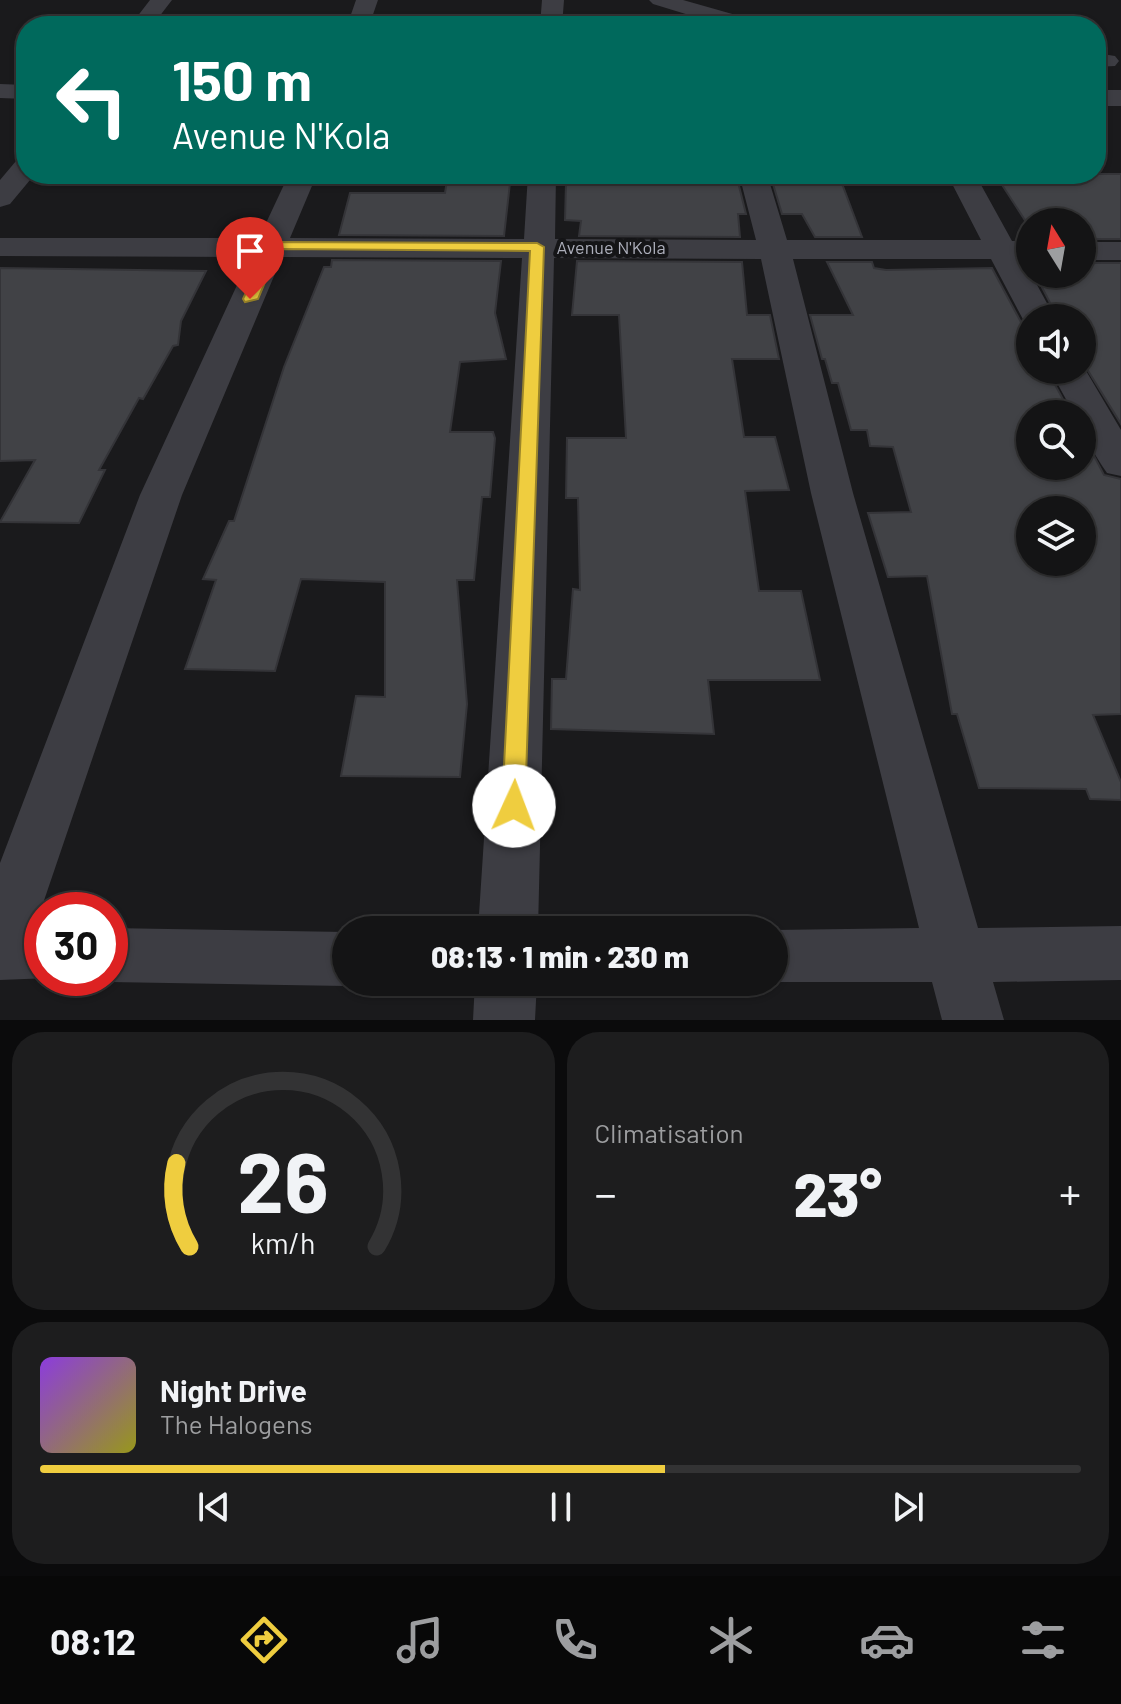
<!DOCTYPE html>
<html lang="fr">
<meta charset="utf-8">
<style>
:root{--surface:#141415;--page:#1d1d1e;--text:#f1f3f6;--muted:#9d9ea0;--line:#333334;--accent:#efcd3f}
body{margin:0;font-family:Barlow,sans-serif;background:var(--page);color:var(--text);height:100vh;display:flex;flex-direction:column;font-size:30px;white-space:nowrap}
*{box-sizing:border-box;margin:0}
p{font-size:26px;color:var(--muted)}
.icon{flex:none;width:44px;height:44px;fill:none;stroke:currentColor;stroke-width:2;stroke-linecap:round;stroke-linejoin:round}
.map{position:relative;height:1020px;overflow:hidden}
.panel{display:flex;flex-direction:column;gap:12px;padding:12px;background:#0b0b0c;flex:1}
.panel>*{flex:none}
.top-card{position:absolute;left:16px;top:16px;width:1090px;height:168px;border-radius:32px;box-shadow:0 2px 6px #0004,0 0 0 2px var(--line);background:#00695c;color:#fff;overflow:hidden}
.needle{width:52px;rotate:349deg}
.buttons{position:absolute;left:1016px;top:208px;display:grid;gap:16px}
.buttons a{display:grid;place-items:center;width:80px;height:80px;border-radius:50%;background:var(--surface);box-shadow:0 2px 6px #0004,0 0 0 2px var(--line);font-size:40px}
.speed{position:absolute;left:24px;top:892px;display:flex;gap:16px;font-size:40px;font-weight:700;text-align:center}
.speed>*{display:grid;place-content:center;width:104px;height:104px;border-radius:50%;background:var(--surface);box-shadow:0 2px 6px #0004,0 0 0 2px var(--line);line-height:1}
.speed .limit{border:12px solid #d22;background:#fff;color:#111}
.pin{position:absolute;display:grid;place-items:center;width:68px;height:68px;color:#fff;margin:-82px -34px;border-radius:50% 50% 50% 0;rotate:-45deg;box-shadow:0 0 8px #0007}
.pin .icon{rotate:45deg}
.me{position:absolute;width:88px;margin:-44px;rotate:2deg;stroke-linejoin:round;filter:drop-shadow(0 0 6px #0008)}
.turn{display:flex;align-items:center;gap:28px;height:168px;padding:0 24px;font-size:36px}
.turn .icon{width:104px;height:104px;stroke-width:2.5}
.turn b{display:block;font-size:56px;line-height:68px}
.big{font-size:60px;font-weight:800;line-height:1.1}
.panel .widget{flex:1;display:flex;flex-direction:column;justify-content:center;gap:12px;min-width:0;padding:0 28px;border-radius:32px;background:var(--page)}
.panel .dial{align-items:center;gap:0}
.dial svg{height:208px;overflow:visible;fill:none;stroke:var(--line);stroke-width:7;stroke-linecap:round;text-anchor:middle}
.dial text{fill:var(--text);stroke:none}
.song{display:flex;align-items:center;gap:24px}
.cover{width:96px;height:96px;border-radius:12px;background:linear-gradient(135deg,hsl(270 70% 55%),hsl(60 70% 35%))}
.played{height:8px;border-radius:4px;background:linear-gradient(90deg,var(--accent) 60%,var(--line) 60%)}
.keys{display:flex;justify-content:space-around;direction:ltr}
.heat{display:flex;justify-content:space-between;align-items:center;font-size:44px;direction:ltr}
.panel .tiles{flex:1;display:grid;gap:12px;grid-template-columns:1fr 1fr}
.widget:last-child{grid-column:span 2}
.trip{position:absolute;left:332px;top:916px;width:456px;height:80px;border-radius:40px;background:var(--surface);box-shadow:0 2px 6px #0004,0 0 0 2px var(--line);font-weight:800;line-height:80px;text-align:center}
.menu{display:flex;height:128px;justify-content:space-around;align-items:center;background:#080808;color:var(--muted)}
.menu .icon{width:56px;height:56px}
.menu .active{color:var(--accent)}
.menu b{font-size:36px;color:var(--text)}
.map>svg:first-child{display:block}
</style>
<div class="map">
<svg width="1121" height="1020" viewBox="0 0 1121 1020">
<rect width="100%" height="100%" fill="#1a1a1c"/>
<path fill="#414246" stroke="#343438" stroke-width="2" fill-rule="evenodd" d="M448,174H511L504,236L339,235L350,193H445Z
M628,174H736L746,214H738L740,237L579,236L581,221L565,220L566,183L628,184Z
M770,174H832L834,180L841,181L862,237H815L802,214H782Z
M995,174H1121V239H1082V222H1030V228Z
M332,260L501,261L495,313L506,359L460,362L450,432H493L495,438L490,497H482L474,580H457L467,704L460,777L341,776L356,696L385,697V582L301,579L275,671L185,669L216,580L203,579L229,521H234L284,367L324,267H331Z
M577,261L742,262L747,315H770L779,359H732L744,437H775L789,490L745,491L759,591H801L820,680H708L714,734L551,729L552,679H566L573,589L580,590L578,498H566L567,438H626L619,315H572Z
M827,262H872L874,268L886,270L992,268L1023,326L1030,329V370H1047L1071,414H1030V466H1082V433L1104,475L1121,479V714L1093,715L1121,782V800L1090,799L1086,789L979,788L957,714H952L927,576L888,577L868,513L911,512L893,447L870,446L867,430H851L838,383H832L825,359H822L810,315H853ZM1030,510H1082V562H1030Z
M1082,263H1121V424L1082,361V318H1058L1035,274H1082Z
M0,268L206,271L181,321L178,345L173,346L143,399L139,398L99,470H105L79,523L0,522L35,460L0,461Z"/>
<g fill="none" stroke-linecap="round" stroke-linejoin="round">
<path fill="#3d3d43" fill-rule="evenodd" d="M150,0H172L152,26H130Z
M356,0H378L369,26H347Z
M542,0H564L562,26H540Z
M649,0H683L757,21L760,26H725L653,4Z
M1096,53L1115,56L1119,61L1115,66L1096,67Z
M0,84L26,85V99L0,98Z
M1096,90H1121V106H1096Z
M26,159V174H35L10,204L0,207V180L16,161Z
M289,174H317L290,238L524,239L528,174H556L555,239L756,240L739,174H767L787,240H981L947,174H975L1012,241H1030V259H1023L1055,318H1030V326L1026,325L991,259H793L853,493L978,928L1121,926V980L993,982L1004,1020H942L932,982H768H774V930L919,928L811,493L761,259L554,258L538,930H478L522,258L282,257L182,495L35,927H42V978H50L0,980V863L140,495L250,257L0,256V238H259Z
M1082,242H1121V260H1082Z
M1082,364L1121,430V476L1107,473C1095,455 1082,436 1082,414H1074L1050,370H1082Z
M110,928L346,932V982H357L346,986L110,982L99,978H110Z
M475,982H537L535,1020H473Z"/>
</g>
<path fill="#efcd3f" stroke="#9b8529" stroke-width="2" d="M269,242L537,243L544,247L525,806L522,813H505L502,806L530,251L279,249L258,299L245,302L243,299Z"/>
<g text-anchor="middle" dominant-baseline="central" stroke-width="8" stroke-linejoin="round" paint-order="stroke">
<g font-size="18" fill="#adafbb" stroke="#151517">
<text x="611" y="247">Avenue N'Kola</text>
</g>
</g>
</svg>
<div class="buttons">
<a><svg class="needle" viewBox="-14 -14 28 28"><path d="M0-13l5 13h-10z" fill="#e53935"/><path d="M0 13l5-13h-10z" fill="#9d9ea0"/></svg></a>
<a><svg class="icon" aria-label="sound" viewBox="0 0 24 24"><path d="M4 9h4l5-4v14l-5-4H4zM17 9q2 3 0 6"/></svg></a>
<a><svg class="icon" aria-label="search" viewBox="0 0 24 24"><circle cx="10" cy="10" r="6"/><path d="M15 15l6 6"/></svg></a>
<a><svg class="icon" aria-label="layers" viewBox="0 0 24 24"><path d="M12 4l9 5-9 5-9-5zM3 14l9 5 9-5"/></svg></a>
</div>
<div class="speed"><div class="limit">30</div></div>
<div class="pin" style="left:250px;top:299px;background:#d93025"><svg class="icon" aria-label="arrive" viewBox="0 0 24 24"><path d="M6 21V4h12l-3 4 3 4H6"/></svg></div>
<svg class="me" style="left:514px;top:806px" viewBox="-20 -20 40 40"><circle r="19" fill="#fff"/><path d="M0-13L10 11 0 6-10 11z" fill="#efcd3f"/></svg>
<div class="trip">08:13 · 1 min · 230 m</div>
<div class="top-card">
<div class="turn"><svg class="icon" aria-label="left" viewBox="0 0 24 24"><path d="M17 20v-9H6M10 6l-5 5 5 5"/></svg><div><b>150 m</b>Avenue N'Kola</div></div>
</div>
</div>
<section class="panel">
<div class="tiles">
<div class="widget dial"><svg viewBox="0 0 100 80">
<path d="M14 69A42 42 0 1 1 86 69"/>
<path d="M14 69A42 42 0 0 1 9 37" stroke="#efcd3f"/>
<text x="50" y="56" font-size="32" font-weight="700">26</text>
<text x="50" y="72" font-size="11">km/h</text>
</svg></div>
<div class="widget"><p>Climatisation</p>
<div class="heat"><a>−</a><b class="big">23°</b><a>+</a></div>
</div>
<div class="widget">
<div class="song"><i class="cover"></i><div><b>Night Drive</b><p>The Halogens</p></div></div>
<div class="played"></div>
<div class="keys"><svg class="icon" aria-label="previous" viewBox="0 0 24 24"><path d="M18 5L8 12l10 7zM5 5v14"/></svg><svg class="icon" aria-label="pause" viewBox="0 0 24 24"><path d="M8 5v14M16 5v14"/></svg><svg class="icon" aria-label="next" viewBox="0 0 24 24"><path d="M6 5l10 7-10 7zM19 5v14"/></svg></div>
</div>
</div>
</section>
<nav class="menu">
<b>08:12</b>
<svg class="icon active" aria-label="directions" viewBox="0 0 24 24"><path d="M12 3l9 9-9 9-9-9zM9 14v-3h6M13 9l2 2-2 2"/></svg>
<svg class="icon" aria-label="music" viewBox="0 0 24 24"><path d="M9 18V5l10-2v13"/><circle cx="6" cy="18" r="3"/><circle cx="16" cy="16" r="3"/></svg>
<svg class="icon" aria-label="phone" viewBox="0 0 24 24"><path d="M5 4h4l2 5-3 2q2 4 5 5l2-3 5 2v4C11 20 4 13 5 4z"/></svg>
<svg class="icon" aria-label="climate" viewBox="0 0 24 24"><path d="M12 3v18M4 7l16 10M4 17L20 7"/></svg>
<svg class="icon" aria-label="car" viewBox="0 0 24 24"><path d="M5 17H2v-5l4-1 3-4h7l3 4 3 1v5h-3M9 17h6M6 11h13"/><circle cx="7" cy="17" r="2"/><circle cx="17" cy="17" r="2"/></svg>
<svg class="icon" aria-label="filters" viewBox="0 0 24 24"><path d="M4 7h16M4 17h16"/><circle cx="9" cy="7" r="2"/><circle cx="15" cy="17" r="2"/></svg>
</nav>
